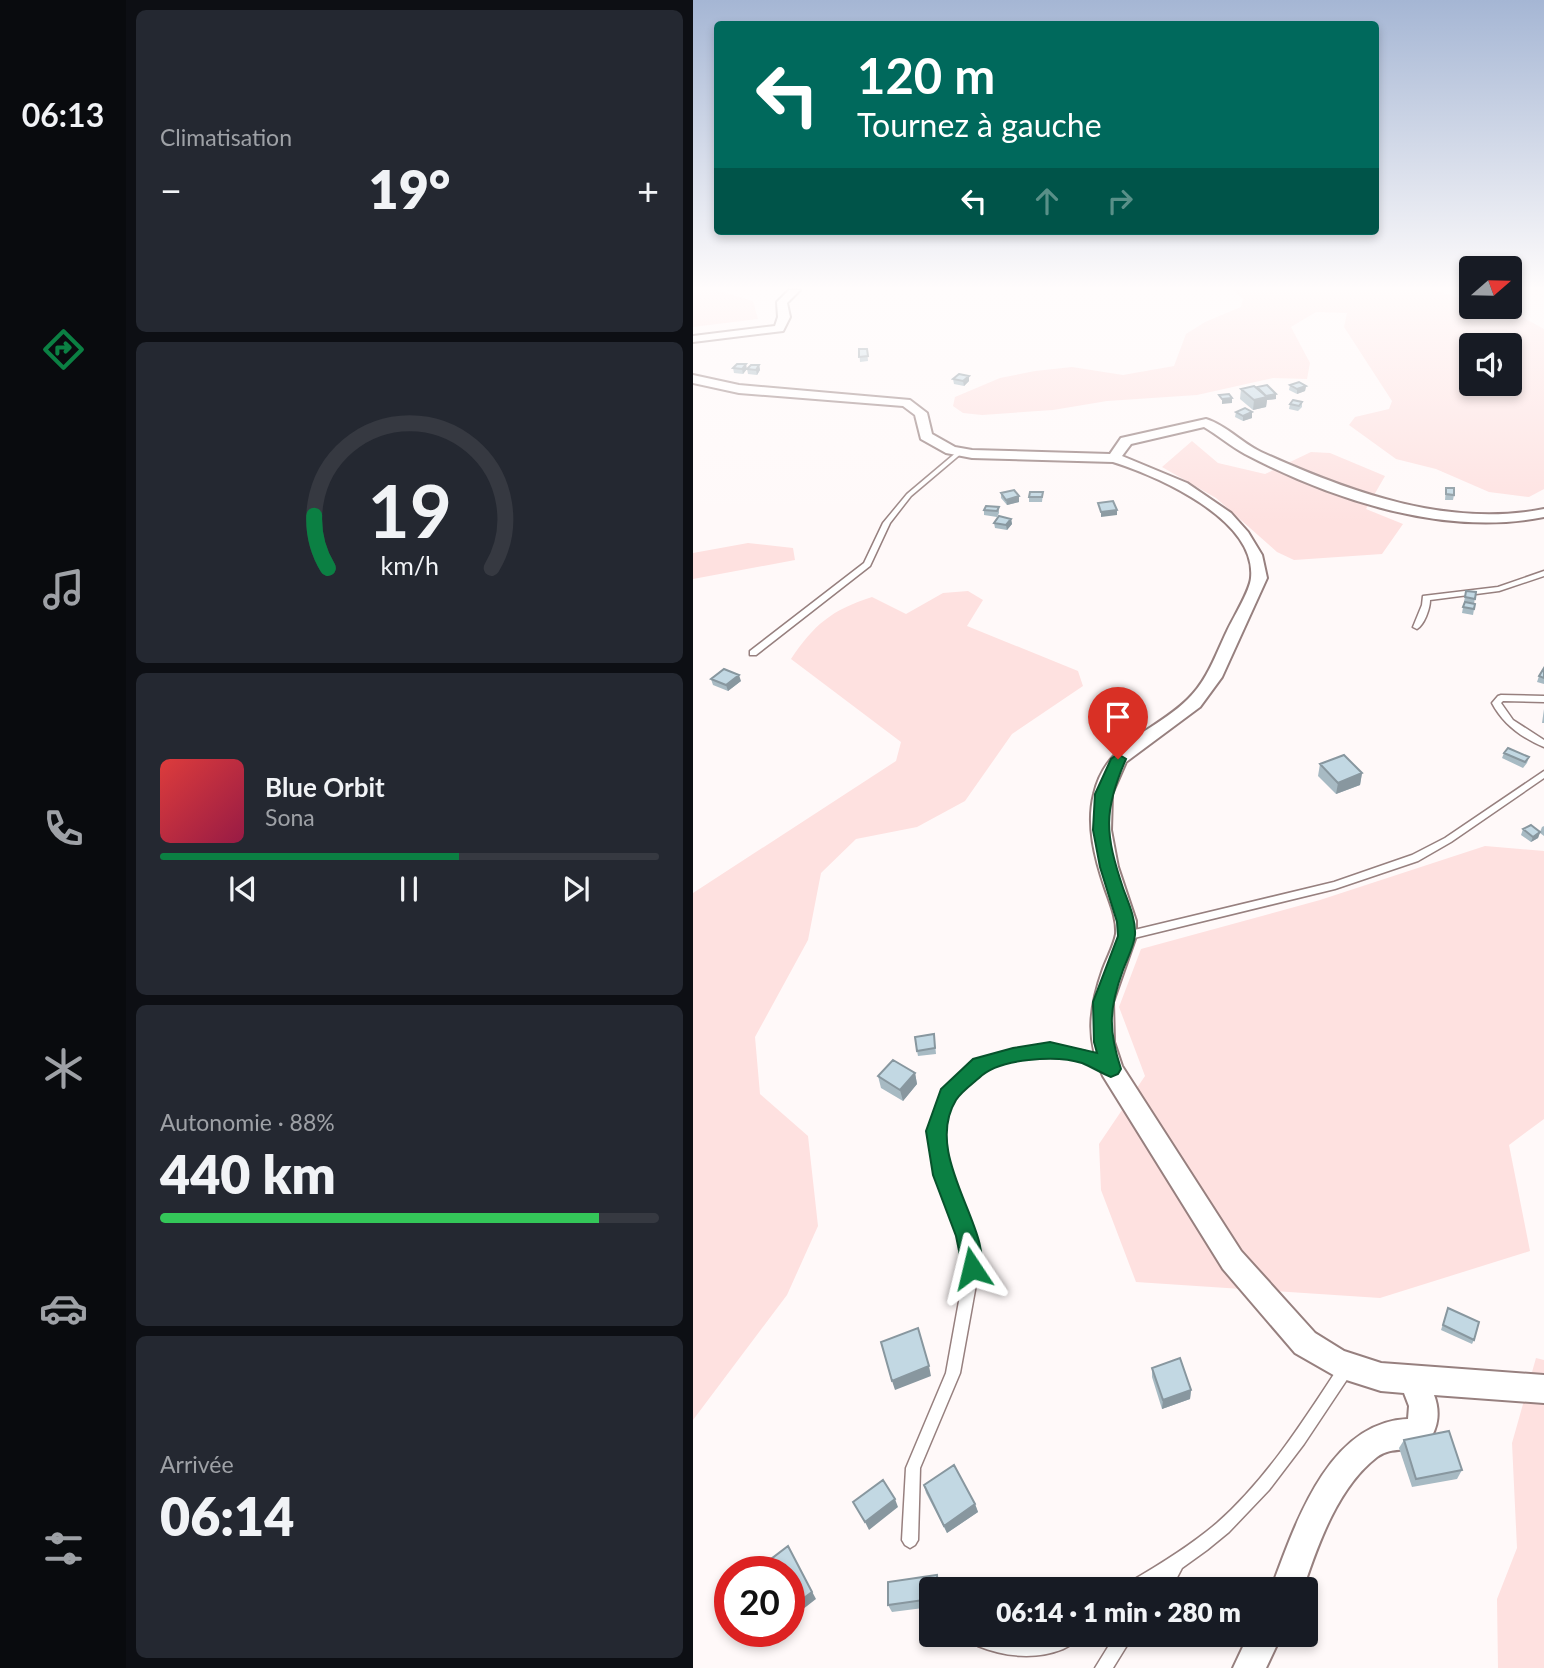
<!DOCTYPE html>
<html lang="fr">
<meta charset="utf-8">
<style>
:root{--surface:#171b24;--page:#242831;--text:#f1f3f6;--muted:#9ea1a6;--line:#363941;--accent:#0b8043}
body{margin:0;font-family:Lato,sans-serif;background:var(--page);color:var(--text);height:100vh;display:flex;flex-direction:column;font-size:26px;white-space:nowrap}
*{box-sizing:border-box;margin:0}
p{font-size:23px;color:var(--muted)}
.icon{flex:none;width:38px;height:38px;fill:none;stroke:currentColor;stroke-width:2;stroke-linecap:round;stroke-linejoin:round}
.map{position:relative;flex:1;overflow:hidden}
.drawer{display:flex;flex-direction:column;gap:10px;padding:10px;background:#0d0f14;width:567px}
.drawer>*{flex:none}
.top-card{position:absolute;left:21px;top:21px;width:665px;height:214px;border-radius:7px;box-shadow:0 4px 10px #0003;background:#00695c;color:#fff;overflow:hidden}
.needle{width:46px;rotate:70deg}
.tools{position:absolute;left:766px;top:256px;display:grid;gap:14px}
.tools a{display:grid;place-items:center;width:63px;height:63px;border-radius:7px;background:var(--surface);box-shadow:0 4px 10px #0003;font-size:35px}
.speed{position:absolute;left:21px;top:1556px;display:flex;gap:14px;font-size:35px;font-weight:700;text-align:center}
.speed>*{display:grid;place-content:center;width:91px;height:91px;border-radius:50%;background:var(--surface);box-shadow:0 4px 10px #0003;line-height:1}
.speed .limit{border:10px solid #d22;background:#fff;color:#111}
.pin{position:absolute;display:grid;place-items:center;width:60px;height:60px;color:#fff;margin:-72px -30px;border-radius:50% 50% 50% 0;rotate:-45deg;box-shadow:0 0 7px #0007}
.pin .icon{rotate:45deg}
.me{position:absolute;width:77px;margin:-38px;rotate:350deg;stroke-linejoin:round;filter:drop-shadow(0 0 5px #0008)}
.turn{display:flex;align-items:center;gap:24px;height:147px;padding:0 28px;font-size:32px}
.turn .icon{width:91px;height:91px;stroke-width:2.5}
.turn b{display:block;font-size:49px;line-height:60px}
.lanes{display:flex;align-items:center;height:66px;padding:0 28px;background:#0003;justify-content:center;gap:35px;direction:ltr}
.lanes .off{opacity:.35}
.big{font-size:52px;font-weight:800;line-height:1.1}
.drawer .widget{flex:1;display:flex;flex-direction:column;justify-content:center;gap:10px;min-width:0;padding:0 24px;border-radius:10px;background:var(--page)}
.drawer .dial{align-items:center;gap:0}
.dial svg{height:182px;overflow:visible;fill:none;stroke:var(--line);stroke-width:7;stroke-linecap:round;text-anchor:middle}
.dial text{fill:var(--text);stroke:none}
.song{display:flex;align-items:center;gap:21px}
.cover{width:84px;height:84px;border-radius:10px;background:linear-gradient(135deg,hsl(0 70% 55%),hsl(340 70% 35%))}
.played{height:7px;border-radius:4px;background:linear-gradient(90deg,var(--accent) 60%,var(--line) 60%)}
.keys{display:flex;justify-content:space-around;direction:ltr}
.heat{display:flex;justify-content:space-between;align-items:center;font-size:38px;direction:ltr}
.charge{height:10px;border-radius:5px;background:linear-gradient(90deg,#34c759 88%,var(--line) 0)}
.trip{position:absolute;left:226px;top:1577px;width:399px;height:70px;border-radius:7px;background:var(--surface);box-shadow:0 4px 10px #0003;font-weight:800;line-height:70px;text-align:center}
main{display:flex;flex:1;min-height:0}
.menu{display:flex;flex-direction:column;width:126px;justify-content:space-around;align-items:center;background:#090b0e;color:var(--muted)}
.menu .icon{width:49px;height:49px}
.menu .selected{color:var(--accent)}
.menu b{font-size:32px;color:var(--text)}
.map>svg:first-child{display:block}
</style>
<main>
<nav class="menu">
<b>06:13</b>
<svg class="icon selected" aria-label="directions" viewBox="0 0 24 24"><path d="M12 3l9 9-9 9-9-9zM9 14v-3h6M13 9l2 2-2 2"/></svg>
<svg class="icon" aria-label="music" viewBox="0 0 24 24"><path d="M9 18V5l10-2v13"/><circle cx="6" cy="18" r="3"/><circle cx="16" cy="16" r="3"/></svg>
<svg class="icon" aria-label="phone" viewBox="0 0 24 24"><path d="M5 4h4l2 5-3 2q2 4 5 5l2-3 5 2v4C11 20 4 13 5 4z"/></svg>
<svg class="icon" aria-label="climate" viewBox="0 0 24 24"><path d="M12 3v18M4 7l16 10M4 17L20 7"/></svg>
<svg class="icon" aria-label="car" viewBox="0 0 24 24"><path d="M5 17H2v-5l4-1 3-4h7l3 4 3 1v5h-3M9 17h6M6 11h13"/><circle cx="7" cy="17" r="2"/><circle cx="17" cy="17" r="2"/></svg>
<svg class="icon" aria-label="filters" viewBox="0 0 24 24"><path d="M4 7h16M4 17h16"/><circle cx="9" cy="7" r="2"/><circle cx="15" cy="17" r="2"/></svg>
</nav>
<section class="drawer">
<div class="widget"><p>Climatisation</p>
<div class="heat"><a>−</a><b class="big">19°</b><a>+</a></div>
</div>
<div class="widget dial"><svg viewBox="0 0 100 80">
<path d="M14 69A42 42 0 1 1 86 69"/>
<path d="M14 69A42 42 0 0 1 8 46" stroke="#0b8043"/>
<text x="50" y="56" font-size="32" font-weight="700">19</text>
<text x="50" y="72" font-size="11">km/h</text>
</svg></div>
<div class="widget">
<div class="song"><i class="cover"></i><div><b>Blue Orbit</b><p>Sona</p></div></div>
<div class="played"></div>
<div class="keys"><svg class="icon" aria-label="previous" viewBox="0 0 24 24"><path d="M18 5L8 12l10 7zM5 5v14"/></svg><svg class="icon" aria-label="pause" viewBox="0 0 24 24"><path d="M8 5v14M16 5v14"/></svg><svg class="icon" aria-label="next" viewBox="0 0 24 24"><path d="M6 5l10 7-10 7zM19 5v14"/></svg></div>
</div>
<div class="widget"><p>Autonomie · 88%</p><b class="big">440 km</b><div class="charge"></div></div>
<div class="widget"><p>Arrivée</p><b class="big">06:14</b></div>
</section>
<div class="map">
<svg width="851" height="1668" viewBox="0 0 851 1668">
<rect width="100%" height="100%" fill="#fff9f9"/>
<path fill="#fee1e0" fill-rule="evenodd" d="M0,290H23L60,301L65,319L0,327Z
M540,290H741L779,302V306L815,309L851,329V489L836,497L796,492L743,469L703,459L656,425L662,417L696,409L699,401L651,327L654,313L623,312L598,327L617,363L614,379L580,378L504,395L414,401L360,410L289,415L270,413L260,406L262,397L307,378L342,371L379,367L430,375L481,366L493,334L512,322L548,307L550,299ZM779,345H817V383H779Z
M499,441L525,463L572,474L618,452L637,453L692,476L673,509L710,524L689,554L601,560L584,552L523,498L469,467Z
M55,543L100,548L102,560L0,579V553Z
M275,591L290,600L274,626L385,671L390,686L319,734L272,801L224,827L163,839L128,873L115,940L62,1037L67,1094L115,1136L125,1226L94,1295L0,1420V893L203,761L208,742L98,659C121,625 138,610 179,597L213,614L250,593Z
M792,846L851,851V1119L816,1145L837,1251L687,1298L443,1282L408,1190L406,1144L452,1076L426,1007L448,949L627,900Z
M843,1358L851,1360V1668H805L804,1599L824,1548L819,1443Z"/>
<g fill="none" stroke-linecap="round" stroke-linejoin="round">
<defs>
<path id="lane" d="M265,451L270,452L218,496L197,523L177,566L63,655H57V651L171,563L190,523L214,494Z
M851,571V576L806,591L737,600C737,609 731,625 724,629L720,627L729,605L730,596L805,587Z
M808,695L851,696V702L810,701L808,703L820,720L851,740V747C829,738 810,724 799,703L805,696Z
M851,771V778L758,842L725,861L642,889L433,940L429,939L428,936L429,933L433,932L641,882L719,855L752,838Z
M357,1045L392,1051L419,1064L421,1067L419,1070L415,1072L390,1060L357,1055L320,1060L291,1069L260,1098L249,1131L256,1175L280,1236L286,1268L267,1373L227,1468L225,1540L222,1545L217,1548L212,1545L209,1540L213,1468L253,1373L272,1268L268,1236L244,1175L237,1131L251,1091L283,1062L320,1050Z
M654,1360L659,1362L661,1367L659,1372L611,1444L576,1490L536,1532L514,1550L489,1568L478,1589H462L464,1584L456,1589H433L435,1583C466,1565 497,1546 524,1523C575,1478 612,1418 649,1362Z
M285,1634H302L337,1640H347L364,1634H387C383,1642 377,1646 370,1649C343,1660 312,1657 285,1646L283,1640Z
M423,1634H441L420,1668H402Z"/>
<path id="street" d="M96,290H107L94,303L97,317L90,331L0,342V336L82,326L85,317L84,302Z
M0,375L46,385L217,400L234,413L239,434L262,447L279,450L417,454L428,438L513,419C533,425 549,443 568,452C656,492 754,528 851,509V517C752,537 639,500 552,454C537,446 525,435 511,427L438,444L429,456L494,483L538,513L555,532L569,555L574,578L529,677L507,707L433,762L419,794L418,830L425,867L443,921V936L420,1002L421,1042L429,1066L548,1251L622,1333L651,1351L688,1363L851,1375V1403L741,1395C747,1410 746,1428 735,1441C723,1454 699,1445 684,1457C645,1487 625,1544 610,1589H578C602,1525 635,1422 715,1419L716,1406L711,1393L688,1391L644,1377L602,1353L530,1269L410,1076C392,1039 397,1006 410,969C414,958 421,945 423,934C424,918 417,903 412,888C402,859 393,825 401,794C413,741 461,733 495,699C514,681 523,654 534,631C540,618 557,591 558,578C564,519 464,476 420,462L279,458L253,453L228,439L222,415L210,406L46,393L0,383Z
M556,1634H589L573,1668H540Z"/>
</defs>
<use href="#lane" stroke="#97807f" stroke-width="3"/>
<use href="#street" stroke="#97807f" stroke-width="4"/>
<use href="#lane" fill="#fff" fill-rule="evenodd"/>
<use href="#street" fill="#fff" fill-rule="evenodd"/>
</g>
<path fill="#a7bac3" d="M166,349H174L175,361L167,362Z
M66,365L67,370L64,375L55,374L54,369Z
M40,368L54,369L50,374L41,373Z
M276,376V381L271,386L261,384L260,379Z
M597,385L613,386L612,391L604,394L596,390Z
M564,387L583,394V399L574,400L573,407L560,410L547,399L548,389H564Z
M609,402V407L605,411L596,409L597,404Z
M543,412H559V418L550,421L542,417Z
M753,488L761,495L760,500H752Z
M350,492L349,502H336V497Z
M308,493L326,502L314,505L308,498Z
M306,507V513L304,517L291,515V510Z
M318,519L319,524L314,530L302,528L301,523Z
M773,591L783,592L781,604H782L780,615L769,613Z
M851,668V684L844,682L846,676Z
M18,679L48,681L35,691L20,685Z
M851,709V723H849Z
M811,753L836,757L834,763L830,768L809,758Z
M627,764L669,773L667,785L643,794L625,776Z
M851,826V836L847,833L845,838L838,842L828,835L830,829L847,832L849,827Z
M241,1034L243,1054L225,1056L224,1051Z
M222,1073L224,1084L210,1101L188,1088L185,1076Z
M755,1308L781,1340L779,1344L748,1330Z
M459,1368L498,1390L497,1399L469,1409L459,1377Z
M711,1440L769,1470L764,1479L719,1487L706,1448Z
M231,1485L282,1504L285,1512L254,1533L233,1493Z
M244,1575L247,1583L238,1589V1607L199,1612L195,1605Z"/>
<path fill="#88979f" d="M53,364L54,369L50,374L49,369Z
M66,365L67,370L64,375L63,370Z
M276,376V381L271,386L270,381Z
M613,386L612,391L604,394V389Z
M583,394V399L574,400L573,407L560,410L561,400L573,396Z
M539,398V403L529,404V399Z
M559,412V418L550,421V416Z
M326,496V502L314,505L313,500Z
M424,510V515L408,517V512Z
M318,519L319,524L314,530L313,525Z
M46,675L48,681L35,691L33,685Z
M669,773L667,785L643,794L645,783Z
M847,832L845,838L838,842L840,837Z
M222,1073L224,1084L210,1101L207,1090Z
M236,1366L238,1376L202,1390L199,1381Z
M498,1390L497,1399L469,1409L470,1400Z
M202,1499L205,1507L176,1530L172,1522Z
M282,1504L285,1512L254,1533L251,1526Z
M95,1546L123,1599L96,1620V1609Z
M244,1575L247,1583V1589H245Z"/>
<path fill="#c2d8e3" stroke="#88979f" stroke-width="2" d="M166,349H174L175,356L166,357Z
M44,364H53L49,369L40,368Z
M58,365H66L63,370L54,369Z
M266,374L276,376L270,381L260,379Z
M606,382L613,386L604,389L597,385Z
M574,385L583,394L573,396L564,387Z
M561,386L574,397L561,400L548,389Z
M536,394L539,398L529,399L526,395Z
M600,400L609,402L606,406L597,404Z
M552,408L559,412L550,416L543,412Z
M753,488H761V495L753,494Z
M321,490L326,496L313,500L308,493Z
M337,492H350L349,497H336Z
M420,501L424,510L408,512L405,503Z
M293,506L306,507L304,511L291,510Z
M306,516L318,519L313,525L301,523Z
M773,591L783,592L782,599L772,597Z
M772,602L782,604L781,609L770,607Z
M851,668V678L846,676Z
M31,669L46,675L33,685L18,679Z
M815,748L836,757L832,762L811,753Z
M651,755L669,773L645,783L627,764Z
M838,825L847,832L840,837L830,829Z
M241,1034L242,1048L224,1051L222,1037Z
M200,1060L222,1073L207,1090L185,1076Z
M755,1308L786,1322L781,1340L750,1325Z
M225,1328L236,1366L199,1381L188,1342Z
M487,1358L498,1390L470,1400L459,1368Z
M756,1431L769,1470L723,1479L711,1440Z
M261,1465L282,1504L251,1526L231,1485Z
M190,1480L202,1499L172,1522L160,1502Z
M95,1546L119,1592L96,1609V1572H61Z
M244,1575L245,1589H238V1599L195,1605V1582Z"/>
<linearGradient id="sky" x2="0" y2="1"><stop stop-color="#a5b6d4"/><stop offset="0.55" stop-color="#fffcfc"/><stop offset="1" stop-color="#fffcfc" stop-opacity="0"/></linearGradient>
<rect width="851" height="524" fill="url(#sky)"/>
<path fill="#0b8043" stroke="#07532c" stroke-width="2" d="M425,754L433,759C410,811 412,834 430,888C435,902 443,919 442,935C441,946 434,959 430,970C416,1008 415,1030 428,1069L425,1074L418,1077C408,1073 399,1067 389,1063C364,1055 306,1058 286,1078C279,1084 268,1092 263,1100C228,1157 304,1233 286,1275L279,1278L271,1275L263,1236L240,1175L233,1131L248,1089L280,1059L320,1048L357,1042L404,1053L401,1042L400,1002L425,936L424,922L407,867L400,830L402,794L418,759Z"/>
</svg>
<div class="tools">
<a><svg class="needle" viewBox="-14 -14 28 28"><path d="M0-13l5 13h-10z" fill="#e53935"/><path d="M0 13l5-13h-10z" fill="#9ea1a6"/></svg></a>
<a><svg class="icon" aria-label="sound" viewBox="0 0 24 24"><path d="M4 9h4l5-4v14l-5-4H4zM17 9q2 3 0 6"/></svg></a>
</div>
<div class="speed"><div class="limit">20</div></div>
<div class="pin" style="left:425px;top:759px;background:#d93025"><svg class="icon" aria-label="arrive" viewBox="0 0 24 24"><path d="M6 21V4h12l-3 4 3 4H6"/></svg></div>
<svg class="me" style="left:279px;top:1268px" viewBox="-20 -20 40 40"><path d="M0-17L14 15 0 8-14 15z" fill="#0b8043" stroke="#fff" stroke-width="4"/></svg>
<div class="trip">06:14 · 1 min · 280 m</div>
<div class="top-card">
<div class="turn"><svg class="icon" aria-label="left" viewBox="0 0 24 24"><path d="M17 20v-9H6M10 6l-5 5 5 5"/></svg><div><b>120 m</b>Tournez à gauche</div></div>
<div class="lanes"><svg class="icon" aria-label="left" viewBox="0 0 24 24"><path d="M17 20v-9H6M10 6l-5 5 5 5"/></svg><svg class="icon off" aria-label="ahead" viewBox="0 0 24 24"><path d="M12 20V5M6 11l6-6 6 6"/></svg><svg class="icon off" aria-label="right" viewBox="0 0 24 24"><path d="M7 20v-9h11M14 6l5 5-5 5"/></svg></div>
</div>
</div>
</main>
